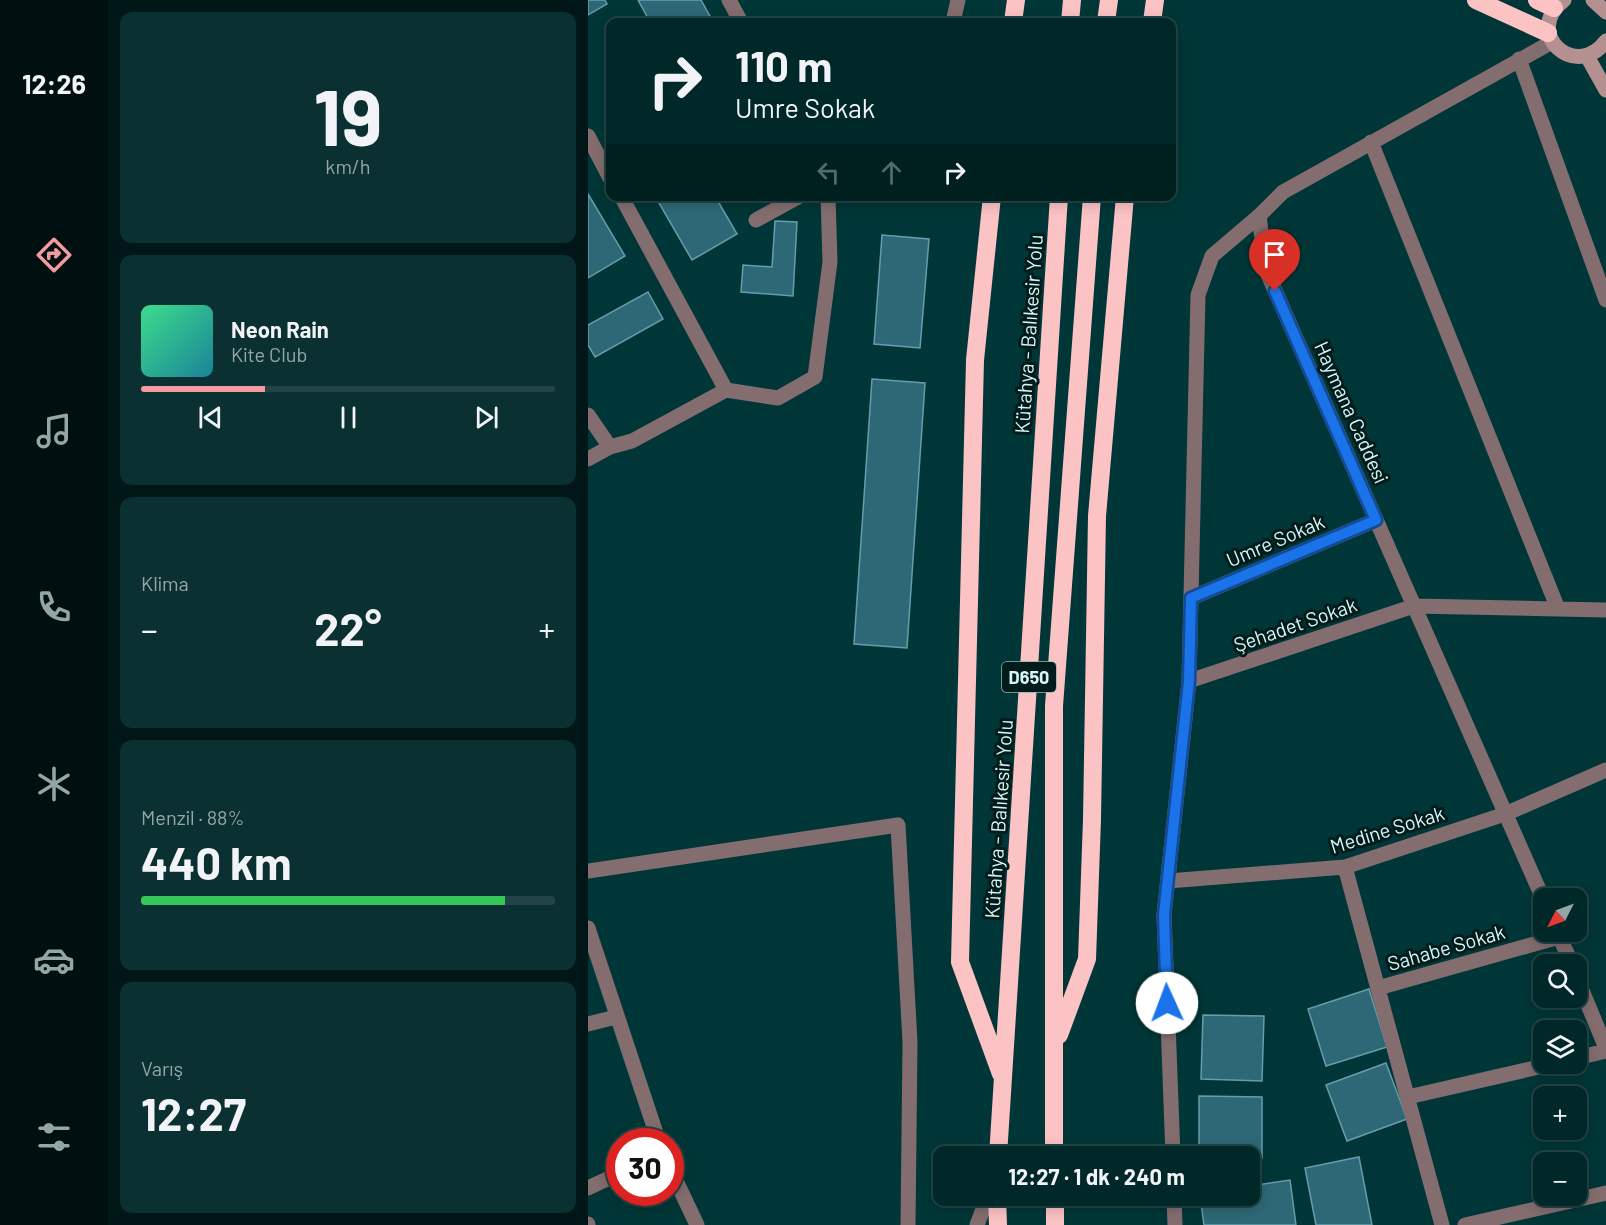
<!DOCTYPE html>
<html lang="tr">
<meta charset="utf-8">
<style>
:root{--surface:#002829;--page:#0a3031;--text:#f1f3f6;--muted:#95a6a8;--line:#224446;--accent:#f49b9f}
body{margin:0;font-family:Barlow,sans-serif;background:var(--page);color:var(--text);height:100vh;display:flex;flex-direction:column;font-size:22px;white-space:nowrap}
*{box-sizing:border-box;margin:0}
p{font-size:20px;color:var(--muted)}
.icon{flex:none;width:33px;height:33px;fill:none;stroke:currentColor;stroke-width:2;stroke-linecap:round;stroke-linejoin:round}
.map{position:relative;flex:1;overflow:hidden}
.side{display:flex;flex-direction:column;gap:12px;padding:12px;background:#001617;width:480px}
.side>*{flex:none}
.top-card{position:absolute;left:18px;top:18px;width:570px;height:183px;border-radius:12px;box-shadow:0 3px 15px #0003,0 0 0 2px var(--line);background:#002829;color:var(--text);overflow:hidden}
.needle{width:39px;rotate:228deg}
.controls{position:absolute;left:945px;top:888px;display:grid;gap:12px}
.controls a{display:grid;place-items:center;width:54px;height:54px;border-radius:12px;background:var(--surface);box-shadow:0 3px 15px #0003,0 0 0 2px var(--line);font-size:30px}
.speed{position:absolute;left:18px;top:1128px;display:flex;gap:12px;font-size:30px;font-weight:700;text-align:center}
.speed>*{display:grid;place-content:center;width:78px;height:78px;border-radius:50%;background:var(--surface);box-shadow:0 3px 15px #0003,0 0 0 2px var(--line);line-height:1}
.speed .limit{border:9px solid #d22;background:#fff;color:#111}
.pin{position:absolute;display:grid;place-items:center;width:51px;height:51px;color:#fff;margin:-62px -26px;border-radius:50% 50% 50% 0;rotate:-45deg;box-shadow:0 0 6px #0007}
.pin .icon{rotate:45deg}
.me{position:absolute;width:66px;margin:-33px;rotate:358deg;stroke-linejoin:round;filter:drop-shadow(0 0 4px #0008)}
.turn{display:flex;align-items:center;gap:21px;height:126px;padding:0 30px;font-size:27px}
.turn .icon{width:78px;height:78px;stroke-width:2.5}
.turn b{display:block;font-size:42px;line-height:51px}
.lanes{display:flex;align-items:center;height:57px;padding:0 30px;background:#0003;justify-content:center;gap:30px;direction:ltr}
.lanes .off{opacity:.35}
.big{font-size:45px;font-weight:700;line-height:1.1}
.side .tile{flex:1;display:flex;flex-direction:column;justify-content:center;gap:9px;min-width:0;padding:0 21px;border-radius:12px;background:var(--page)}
.side .dial{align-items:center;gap:0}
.dial b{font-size:78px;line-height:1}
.song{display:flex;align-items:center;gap:18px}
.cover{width:72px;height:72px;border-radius:9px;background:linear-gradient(135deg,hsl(150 70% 55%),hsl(190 70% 35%))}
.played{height:6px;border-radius:3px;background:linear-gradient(90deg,var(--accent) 30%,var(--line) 30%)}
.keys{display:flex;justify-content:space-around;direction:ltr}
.heat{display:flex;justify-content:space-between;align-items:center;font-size:33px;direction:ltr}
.charge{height:9px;border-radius:4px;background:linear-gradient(90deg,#34c759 88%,var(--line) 0)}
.trip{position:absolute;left:345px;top:1146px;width:327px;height:60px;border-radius:12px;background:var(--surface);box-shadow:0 3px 15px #0003,0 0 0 2px var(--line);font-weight:700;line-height:60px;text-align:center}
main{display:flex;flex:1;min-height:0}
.dock{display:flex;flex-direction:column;width:108px;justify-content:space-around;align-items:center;background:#001010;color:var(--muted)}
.dock .icon{width:42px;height:42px}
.dock .on{color:var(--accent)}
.dock b{font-size:27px;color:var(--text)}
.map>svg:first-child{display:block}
</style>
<main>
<nav class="dock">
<b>12:26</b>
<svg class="icon on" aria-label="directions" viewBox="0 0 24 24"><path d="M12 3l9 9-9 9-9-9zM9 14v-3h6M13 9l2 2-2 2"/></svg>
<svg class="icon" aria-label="music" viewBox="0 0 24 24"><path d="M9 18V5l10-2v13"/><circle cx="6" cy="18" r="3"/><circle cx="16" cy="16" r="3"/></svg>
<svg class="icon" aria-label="phone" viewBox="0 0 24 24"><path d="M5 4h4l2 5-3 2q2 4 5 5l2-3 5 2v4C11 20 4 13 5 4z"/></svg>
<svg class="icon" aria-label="climate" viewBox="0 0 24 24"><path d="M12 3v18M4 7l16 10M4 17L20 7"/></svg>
<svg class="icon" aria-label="car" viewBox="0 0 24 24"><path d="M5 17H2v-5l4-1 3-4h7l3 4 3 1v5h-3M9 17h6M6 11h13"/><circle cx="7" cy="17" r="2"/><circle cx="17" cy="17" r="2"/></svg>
<svg class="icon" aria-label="filters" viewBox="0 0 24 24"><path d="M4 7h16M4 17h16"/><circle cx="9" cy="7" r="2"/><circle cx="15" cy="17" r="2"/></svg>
</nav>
<section class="side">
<div class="tile dial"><b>19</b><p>km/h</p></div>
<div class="tile">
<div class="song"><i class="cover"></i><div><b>Neon Rain</b><p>Kite Club</p></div></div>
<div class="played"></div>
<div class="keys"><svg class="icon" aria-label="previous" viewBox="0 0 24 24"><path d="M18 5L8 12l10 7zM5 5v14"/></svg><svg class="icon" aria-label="pause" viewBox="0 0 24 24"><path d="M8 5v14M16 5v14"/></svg><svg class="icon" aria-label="next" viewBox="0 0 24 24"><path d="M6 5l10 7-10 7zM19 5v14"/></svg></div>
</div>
<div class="tile"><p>Klima</p>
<div class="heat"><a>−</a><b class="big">22°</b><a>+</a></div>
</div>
<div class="tile"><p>Menzil · 88%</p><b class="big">440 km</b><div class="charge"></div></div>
<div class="tile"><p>Varış</p><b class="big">12:27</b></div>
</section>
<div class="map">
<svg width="1018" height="1225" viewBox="0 0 1018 1225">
<rect width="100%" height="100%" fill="#003637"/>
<path fill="#2e6876" stroke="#649ead" stroke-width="1.5" d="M0,0H17L19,4L0,15Z
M50,0H113L123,18L116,22H62Z
M0,194L37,256L0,278Z
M83,196H127L149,234L104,260L71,203Z
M187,221L209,222L205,296L153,292L155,265L184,267Z
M294,235L341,239L332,348L286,344Z
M60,292L75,319L7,357L0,345V325Z
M284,379L337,383L319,648L266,644Z
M781,989L799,1047L738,1066L720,1009Z
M615,1015L676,1016L674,1081L613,1079Z
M798,1063L819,1119L759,1141L738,1085Z
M611,1096L674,1097V1158L611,1156Z
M771,1157L784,1225H728L717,1168Z
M702,1180L708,1225H616L612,1196H662V1186Z"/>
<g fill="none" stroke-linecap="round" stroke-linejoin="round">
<path stroke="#846d6e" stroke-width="15" d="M141,0L153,22
M365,22L370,0
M931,59L1018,300
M0,136L22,178
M783,142L970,609
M33,196L138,390
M168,220L212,196
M0,415L22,447L44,441L138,390L190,398L227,377L242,262L240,196
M0,459L22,447
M603,598L788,520
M601,681L826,606L1018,610
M757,867L854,1225
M0,871L310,825L322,1042L320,1225
M580,881L757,867L917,814L1018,770
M956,901L678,270L671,216L695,192L964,42
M0,928L71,1142
M969,932L984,964
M988,976L1018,1048
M790,988L971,937
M0,1024L28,1017
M988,1058L1018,1051
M820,1097L964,1064
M585,1156L576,915L601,681L610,295L624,256L671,216
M82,1168L109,1225
M0,1188L32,1173
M586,1196L587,1225
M0,1224V1225
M389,1225L400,1196
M877,1225L1018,1193"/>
<path stroke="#b49091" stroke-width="15" d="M976,0C934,32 987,82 1018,41
M1005,0L1018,12
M999,56L1018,90"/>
<path stroke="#fcc3c5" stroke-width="18" d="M888,0L960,33
M949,0L966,8
M425,22L428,0
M482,22L484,0
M518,22L521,0
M564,22L567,0
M404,196L387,360L372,962L413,1074
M471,1035L499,959L504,819L509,516L537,196
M410,1156L471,196
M466,1156V706L504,196
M409,1196L410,1225
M467,1196V1225"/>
</g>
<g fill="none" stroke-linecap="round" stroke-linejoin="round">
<defs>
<path id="route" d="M579,1003L576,915L601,681L603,598L788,520L687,291"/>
</defs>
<use href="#route" stroke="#114b97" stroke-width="15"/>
<use href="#route" stroke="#1a73e8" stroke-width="10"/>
</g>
<g text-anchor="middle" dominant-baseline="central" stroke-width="6" stroke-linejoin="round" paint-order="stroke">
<rect fill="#021b1b" stroke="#97b4b4" stroke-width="1.5" x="414" y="662" width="54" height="30" rx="4.5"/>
<g font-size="18" font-weight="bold" fill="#d7f6f6">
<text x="441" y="677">D650</text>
</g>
<g font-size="20" fill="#d7f6f6" stroke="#021b1b">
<text transform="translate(440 334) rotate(-86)">Kütahya - Balıkesir Yolu</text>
<text transform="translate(764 412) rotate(66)">Haymana Caddesi</text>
<text transform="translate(687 540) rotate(-23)">Umre Sokak</text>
<text transform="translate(707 624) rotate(-19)">Şehadet Sokak</text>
<text transform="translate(410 819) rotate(-86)">Kütahya - Balıkesir Yolu</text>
<text transform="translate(799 829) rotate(-17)">Medine Sokak</text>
<text transform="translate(858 947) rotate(-16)">Sahabe Sokak</text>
</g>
</g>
</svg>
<div class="controls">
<a><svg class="needle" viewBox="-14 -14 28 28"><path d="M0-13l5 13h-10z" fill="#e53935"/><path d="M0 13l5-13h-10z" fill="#95a6a8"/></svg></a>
<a><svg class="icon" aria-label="search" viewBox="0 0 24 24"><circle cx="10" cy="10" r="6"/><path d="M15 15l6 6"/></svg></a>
<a><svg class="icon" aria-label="layers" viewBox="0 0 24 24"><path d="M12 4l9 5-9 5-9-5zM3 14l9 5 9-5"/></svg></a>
<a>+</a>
<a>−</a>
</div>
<div class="speed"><div class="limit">30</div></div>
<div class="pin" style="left:687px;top:291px;background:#d93025"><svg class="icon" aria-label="arrive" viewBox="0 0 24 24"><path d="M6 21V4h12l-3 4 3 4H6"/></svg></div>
<svg class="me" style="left:579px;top:1003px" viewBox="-20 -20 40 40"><circle r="19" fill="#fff"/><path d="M0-13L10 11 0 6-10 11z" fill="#1a73e8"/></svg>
<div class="trip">12:27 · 1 dk · 240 m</div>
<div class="top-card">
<div class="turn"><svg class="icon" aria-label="right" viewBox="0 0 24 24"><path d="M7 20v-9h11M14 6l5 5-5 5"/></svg><div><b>110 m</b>Umre Sokak</div></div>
<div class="lanes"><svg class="icon off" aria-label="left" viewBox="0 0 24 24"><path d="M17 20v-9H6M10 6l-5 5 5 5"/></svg><svg class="icon off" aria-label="ahead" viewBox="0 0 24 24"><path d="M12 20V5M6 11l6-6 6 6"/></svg><svg class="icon" aria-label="right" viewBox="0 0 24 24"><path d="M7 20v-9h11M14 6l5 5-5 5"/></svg></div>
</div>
</div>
</main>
